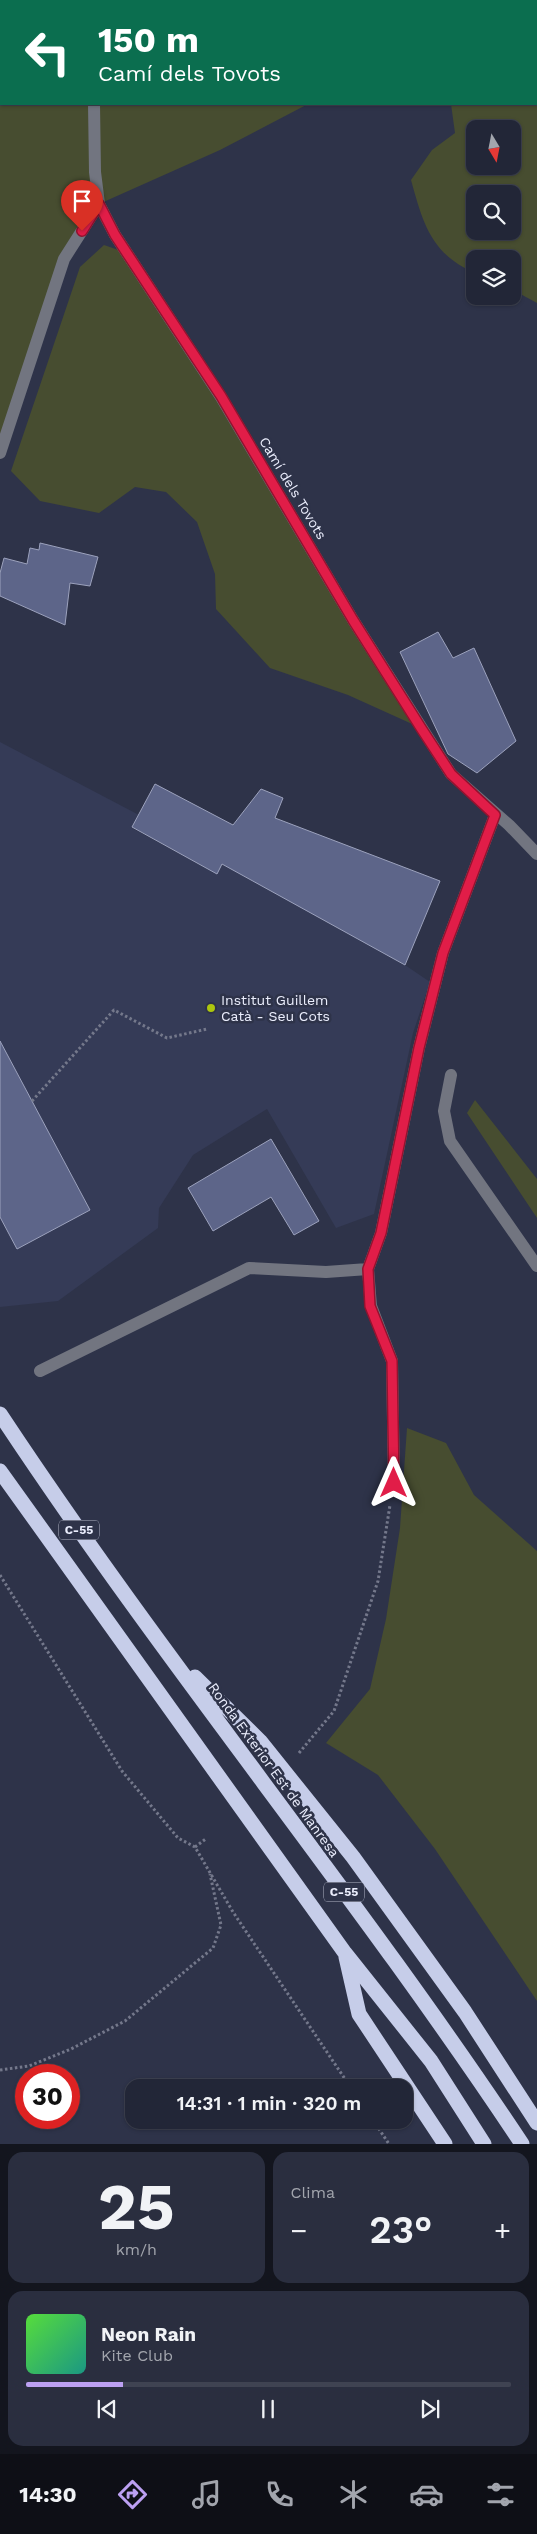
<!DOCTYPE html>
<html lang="es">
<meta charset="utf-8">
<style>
:root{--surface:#222637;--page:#2a2e3f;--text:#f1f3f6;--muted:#a2a5ad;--line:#3f4352;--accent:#bca0f2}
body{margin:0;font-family:"Work Sans",sans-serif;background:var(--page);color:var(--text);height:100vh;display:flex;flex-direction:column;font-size:19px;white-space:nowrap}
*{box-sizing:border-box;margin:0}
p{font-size:16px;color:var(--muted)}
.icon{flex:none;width:28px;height:28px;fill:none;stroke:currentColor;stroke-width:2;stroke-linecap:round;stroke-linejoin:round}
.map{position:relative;height:2144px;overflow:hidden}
.side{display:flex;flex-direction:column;gap:8px;padding:8px;background:#13151e;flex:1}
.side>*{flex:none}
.top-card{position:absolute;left:0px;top:0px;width:538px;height:105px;box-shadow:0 1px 4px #0004,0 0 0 1px var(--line);background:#0b6e4f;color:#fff;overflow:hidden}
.needle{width:32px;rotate:170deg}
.buttons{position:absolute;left:466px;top:120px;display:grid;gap:10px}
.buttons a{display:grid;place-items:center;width:55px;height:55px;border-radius:10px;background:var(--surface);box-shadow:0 1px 4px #0004,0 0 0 1px var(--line);font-size:25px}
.speed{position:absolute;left:15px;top:2064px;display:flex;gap:10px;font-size:25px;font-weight:700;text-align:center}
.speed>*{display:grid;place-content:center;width:65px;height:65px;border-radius:50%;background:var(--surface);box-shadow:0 1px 4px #0004,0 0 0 1px var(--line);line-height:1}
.speed .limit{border:8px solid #d22;background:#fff;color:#111}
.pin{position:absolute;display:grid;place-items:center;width:42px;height:42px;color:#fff;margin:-51px -21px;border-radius:50% 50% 50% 0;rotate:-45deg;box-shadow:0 0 5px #0007}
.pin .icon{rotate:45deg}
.me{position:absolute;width:55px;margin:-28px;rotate:0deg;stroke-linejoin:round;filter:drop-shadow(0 0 4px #0008)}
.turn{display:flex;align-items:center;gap:18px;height:105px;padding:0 15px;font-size:22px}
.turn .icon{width:65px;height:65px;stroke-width:2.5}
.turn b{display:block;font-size:35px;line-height:42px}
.big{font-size:38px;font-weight:600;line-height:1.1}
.side .tile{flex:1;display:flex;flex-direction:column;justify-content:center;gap:8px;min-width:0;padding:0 18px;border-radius:15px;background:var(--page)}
.side .dial{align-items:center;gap:0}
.dial b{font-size:65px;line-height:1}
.song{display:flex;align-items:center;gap:15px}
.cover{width:60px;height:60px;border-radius:8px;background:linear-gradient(135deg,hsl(110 70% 55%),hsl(170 70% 35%))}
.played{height:5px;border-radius:2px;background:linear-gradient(90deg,var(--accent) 20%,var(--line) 20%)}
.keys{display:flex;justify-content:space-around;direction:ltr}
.heat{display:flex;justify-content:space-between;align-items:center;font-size:28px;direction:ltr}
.side .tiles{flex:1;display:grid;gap:8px;grid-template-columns:1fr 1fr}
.tile:last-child{grid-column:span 2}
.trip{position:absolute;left:125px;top:2079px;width:288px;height:50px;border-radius:15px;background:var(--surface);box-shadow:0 1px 4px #0004,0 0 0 1px var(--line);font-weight:600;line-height:50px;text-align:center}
.tabs{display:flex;height:80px;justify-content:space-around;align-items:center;background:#0e0f16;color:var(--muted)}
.tabs .icon{width:35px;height:35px}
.tabs .current{color:var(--accent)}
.tabs b{font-size:22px;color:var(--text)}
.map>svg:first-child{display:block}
</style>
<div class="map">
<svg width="537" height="2144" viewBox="0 0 537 2144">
<rect width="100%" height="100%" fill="#2e3349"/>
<path fill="#353b57" d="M0,742L139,815L132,828L217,874L222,864L405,965L430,982L413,1033L374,1214L336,1228L267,1109L193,1155L159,1208L158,1228L58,1301L0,1307Z"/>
<path fill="#474d30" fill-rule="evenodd" d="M0,0H537V303L513,290L512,259H475V273C431,254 423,223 411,180L432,150L455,133L451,104H536V1H1V104H308L220,150L99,204L64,259L0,446ZM475,129H512V166H475ZM475,194H512V231H475Z
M104,245L127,253L421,728L348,695L270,668L216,609L215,574L197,522L166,492L135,487L99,513L40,501L11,471L80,267Z
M475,1100L537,1179V1218L467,1113Z
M407,1428L446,1443L474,1495L537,1551V2001L435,1849L378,1775L326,1743L370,1689L386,1619L400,1528Z"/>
<path fill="#5d6589" stroke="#9ca2bd" d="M40,543L98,557L90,586L70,583L65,625L0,596V573L4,558L27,564L30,548L39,550Z
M438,632L453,658L474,648L516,741L477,773L448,754L400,652Z
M155,784L233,825L261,789L283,798L275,818L440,881L405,965L222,864L217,874L132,827Z
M0,1041L90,1210L17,1249L0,1217Z
M271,1139L319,1221L294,1235L271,1197L213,1231L188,1188Z"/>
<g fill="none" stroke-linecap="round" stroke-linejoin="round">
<path stroke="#74788b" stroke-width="3" stroke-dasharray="2.5 2.5" stroke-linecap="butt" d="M32,1101L114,1010L167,1038L207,1029
M0,1575L122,1771L178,1838L195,1847L233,1912L351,2088
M299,1753L334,1711L378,1581L390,1505
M195,1847L207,1838
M0,2070L29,2066L71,2049L125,2021L213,1948L221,1925L210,1874
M373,2120L389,2144"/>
<path stroke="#727580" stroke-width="12" d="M91,0V1
M94,104L95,172L99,204L115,235L221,397L353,620L451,774L509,825L537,854
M0,453L64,259L99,204
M451,1075L444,1111L450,1141L537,1266
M40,1371L249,1268L326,1272L368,1269
M394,1483L392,1361L371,1306L368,1269L381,1233L419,1048L443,953L495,815"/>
<path stroke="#c6cde9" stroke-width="15" d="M0,1414C165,1664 357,1895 522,2144
M0,1471L345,1953L431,2061L484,2144
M195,1677L260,1741L353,1857L465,2012L537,2123
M346,1957L359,2014L445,2144"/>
</g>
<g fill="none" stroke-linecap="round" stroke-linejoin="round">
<defs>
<path id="route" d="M82,231L99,204L115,235L221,396L353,620L421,728L451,774L495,815L443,953L419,1048L381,1233L368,1269L370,1306L392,1361L394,1483"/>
</defs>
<use href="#route" stroke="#92132f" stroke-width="12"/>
<use href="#route" stroke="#e11d48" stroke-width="9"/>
</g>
<circle fill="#adc60e" stroke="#2e3349" stroke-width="2" cx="211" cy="1008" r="5"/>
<g text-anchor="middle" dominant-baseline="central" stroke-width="5" stroke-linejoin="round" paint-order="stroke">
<g fill="#2e3349" stroke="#b2b6c7" stroke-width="1">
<rect x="59" y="1520.5" width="40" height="19" rx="4"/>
<rect x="324" y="1882.5" width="40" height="19" rx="4"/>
</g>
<g font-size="12" font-weight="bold" fill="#ebeefd">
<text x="79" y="1530">C-55</text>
<text x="344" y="1892">C-55</text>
</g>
<g font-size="14" fill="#ebeefd" stroke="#2e3349">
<text transform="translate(293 488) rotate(59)">Camí dels Tovots</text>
<text transform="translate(274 1770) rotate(54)">Ronda Exterior Est de Manresa</text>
</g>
<g font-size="14" fill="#ebeefd" stroke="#2e3349" text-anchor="start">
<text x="221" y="1000">Institut Guillem<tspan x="221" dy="16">Catà - Seu Cots</tspan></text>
</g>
</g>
</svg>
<div class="buttons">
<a><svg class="needle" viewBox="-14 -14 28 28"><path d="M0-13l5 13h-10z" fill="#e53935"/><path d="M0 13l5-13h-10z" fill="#a2a5ad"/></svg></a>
<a><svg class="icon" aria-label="search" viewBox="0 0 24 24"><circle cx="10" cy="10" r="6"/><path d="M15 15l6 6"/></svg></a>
<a><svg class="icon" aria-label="layers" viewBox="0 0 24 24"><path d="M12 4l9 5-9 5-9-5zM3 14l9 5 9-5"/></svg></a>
</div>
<div class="speed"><div class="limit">30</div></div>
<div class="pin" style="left:82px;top:231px;background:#d93025"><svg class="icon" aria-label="arrive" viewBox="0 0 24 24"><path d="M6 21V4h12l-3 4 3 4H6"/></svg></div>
<svg class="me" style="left:394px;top:1483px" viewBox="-20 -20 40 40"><path d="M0-17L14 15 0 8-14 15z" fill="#e11d48" stroke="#fff" stroke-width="4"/></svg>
<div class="trip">14:31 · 1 min · 320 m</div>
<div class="top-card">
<div class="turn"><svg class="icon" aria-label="left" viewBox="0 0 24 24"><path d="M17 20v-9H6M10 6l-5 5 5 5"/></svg><div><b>150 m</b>Camí dels Tovots</div></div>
</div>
</div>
<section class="side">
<div class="tiles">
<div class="tile dial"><b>25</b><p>km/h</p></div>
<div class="tile"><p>Clima</p>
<div class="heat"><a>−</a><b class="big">23°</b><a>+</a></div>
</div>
<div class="tile">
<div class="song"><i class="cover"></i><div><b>Neon Rain</b><p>Kite Club</p></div></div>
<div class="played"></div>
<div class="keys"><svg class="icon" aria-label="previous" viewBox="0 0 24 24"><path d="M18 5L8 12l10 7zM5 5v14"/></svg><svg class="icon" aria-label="pause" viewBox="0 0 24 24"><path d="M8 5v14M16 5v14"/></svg><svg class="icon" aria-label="next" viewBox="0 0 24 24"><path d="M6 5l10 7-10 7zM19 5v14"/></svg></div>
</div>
</div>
</section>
<nav class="tabs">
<b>14:30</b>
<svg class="icon current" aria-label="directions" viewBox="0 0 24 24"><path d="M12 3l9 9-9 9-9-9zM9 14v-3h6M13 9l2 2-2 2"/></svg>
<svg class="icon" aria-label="music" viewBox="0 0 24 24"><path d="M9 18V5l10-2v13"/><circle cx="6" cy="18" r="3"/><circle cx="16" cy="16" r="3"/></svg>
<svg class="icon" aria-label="phone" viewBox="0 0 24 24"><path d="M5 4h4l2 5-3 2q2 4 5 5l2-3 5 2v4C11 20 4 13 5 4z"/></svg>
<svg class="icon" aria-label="climate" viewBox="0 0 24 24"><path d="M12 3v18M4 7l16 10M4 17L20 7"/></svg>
<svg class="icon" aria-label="car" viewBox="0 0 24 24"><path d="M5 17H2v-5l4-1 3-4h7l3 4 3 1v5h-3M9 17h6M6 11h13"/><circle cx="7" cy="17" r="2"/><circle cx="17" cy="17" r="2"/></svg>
<svg class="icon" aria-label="filters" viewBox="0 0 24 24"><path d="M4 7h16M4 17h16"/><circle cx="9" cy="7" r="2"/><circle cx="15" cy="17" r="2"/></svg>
</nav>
